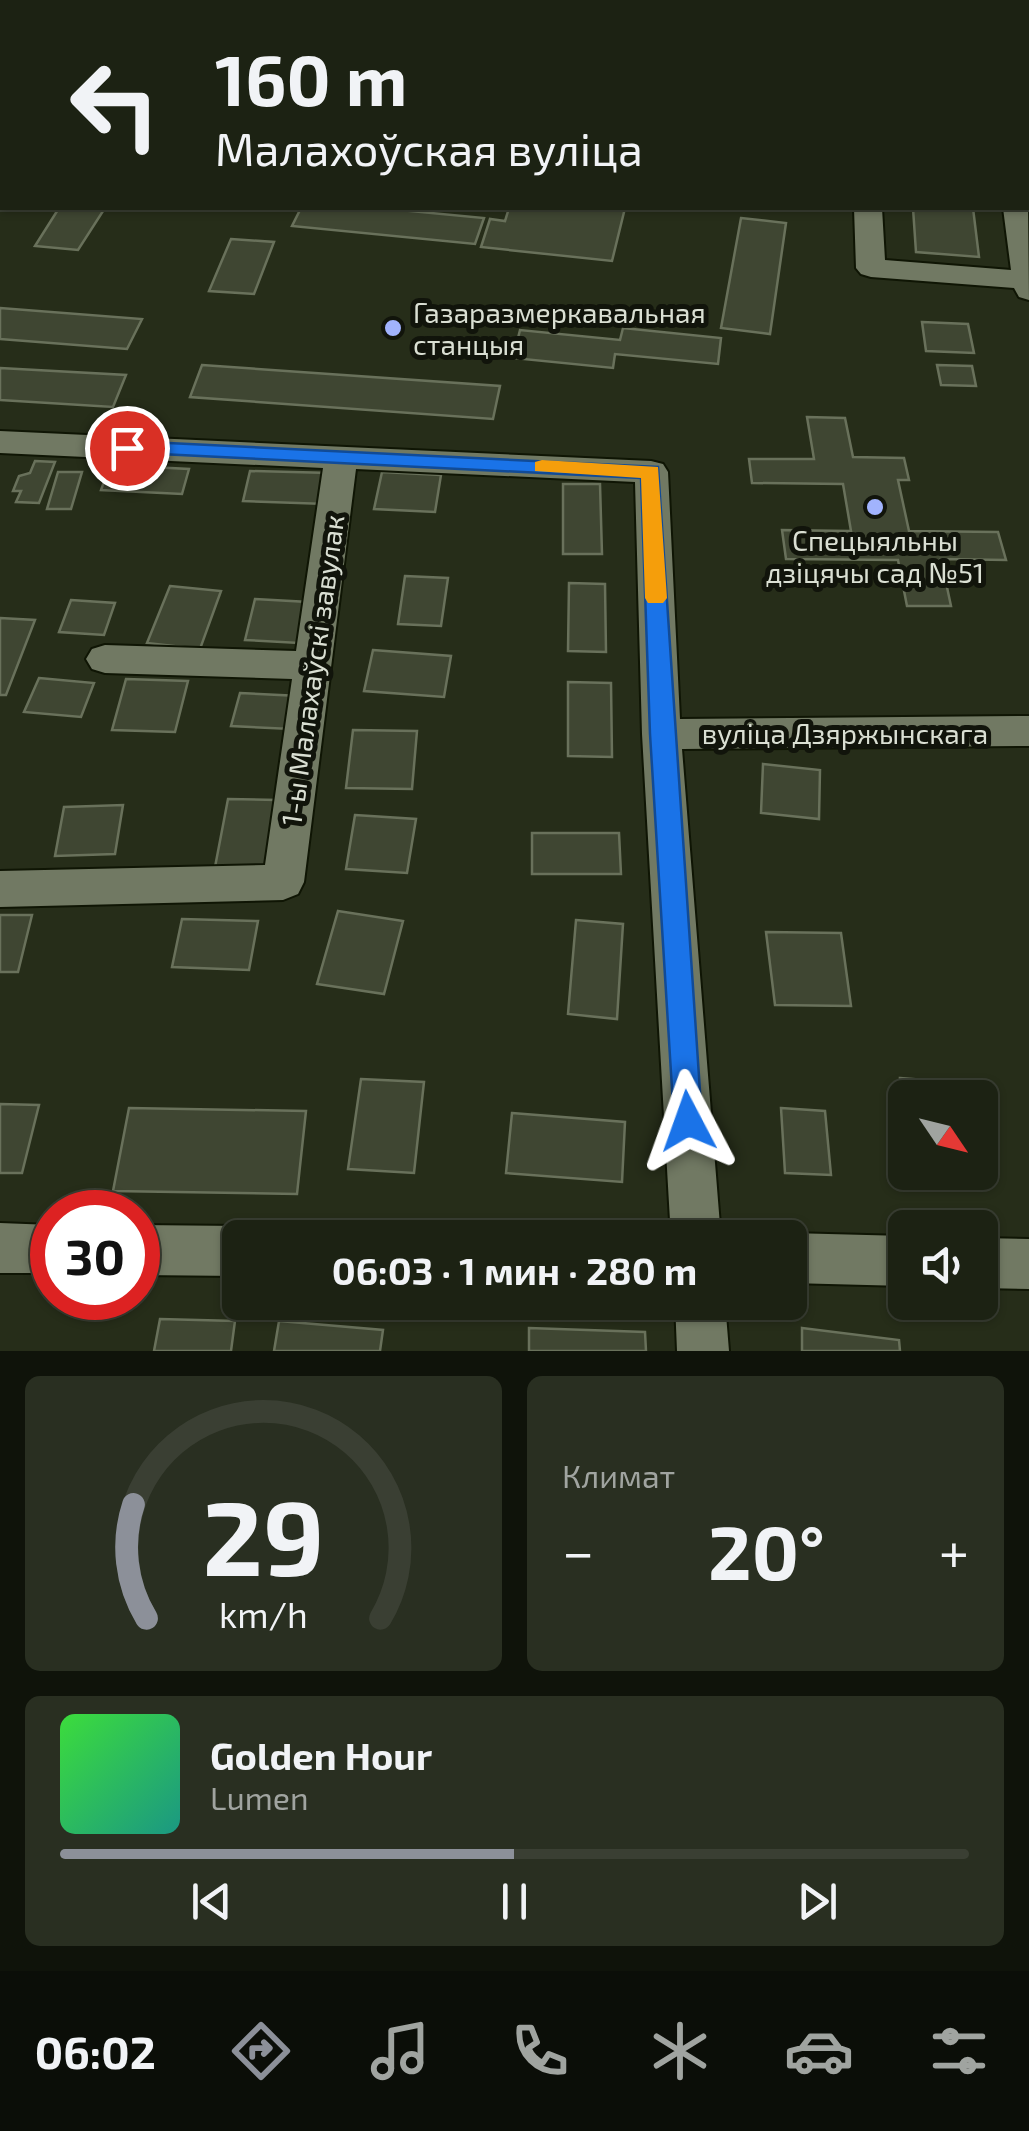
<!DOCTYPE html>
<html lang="ru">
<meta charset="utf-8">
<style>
:root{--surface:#1c2213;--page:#292f21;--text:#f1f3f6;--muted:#a0a4a0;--line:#3a3f33;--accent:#8c9099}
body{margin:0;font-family:"Exo 2",sans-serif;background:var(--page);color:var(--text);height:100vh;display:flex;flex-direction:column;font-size:38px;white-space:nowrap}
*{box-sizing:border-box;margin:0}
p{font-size:32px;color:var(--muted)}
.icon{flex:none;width:55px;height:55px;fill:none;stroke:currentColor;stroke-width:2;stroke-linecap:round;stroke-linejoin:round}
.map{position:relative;height:1351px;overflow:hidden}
.side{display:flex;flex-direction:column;gap:25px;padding:25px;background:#0f130a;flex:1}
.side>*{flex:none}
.guide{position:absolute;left:0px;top:0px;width:1030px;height:210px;box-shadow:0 2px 8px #0004,0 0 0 2px var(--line);background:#1c2213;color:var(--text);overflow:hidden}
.needle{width:65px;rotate:125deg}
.fabs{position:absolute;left:888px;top:1080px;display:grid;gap:20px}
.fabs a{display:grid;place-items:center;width:110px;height:110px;border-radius:15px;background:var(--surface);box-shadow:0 2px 8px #0004,0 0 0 2px var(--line);font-size:50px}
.speed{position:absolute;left:30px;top:1190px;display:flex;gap:20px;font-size:50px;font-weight:700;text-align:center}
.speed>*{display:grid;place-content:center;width:130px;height:130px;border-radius:50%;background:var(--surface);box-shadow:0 2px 8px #0004,0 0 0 2px var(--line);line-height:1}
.speed .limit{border:15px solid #d22;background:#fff;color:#111}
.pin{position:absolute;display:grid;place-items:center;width:85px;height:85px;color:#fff;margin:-42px;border:5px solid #fff;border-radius:50%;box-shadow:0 2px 10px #0007}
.me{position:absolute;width:110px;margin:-55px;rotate:356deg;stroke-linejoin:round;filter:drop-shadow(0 0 8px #0008)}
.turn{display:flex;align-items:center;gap:35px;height:210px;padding:0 50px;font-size:45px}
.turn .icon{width:130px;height:130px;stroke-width:2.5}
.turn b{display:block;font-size:70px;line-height:85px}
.big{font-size:75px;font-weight:700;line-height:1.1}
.side .card{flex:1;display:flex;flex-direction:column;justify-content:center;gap:15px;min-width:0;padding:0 35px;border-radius:15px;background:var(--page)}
.side .dial{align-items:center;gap:0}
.dial svg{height:260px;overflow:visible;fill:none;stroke:var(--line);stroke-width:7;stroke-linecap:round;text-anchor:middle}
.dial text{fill:var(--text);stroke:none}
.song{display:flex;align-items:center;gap:30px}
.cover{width:120px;height:120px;border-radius:15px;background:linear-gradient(135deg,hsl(120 70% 55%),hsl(170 70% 35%))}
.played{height:10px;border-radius:5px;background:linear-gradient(90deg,var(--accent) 50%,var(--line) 50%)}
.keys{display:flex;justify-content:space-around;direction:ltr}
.heat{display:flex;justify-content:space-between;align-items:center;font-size:55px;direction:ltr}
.side .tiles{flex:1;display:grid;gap:25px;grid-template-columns:1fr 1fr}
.card:last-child{grid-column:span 2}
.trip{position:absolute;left:222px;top:1220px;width:585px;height:100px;border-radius:15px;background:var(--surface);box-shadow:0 2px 8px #0004,0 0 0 2px var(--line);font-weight:700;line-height:100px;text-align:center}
.tabs{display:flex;height:160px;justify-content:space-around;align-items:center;background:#0b0e08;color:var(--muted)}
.tabs .icon{width:70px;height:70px}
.tabs .current{color:var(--accent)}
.tabs b{font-size:45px;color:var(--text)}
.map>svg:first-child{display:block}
</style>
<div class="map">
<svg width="1029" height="1351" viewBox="0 0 1029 1351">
<rect width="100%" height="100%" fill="#262d19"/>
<path fill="#3f4632" stroke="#69715b" stroke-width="2.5" d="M582,0H786L785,2Z
M59,208H105L78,250L35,246Z
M301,208H379L484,218L475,244L292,226Z
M509,208H625L612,261L481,247L490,219L505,221Z
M913,208H973L979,257L916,252Z
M741,218L786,223L770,334L721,328Z
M231,239L274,242L254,294L209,291Z
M0,308L142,319L127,349L0,339Z
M922,322L968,324L974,353L926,351Z
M623,328L721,338L718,364L615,354L613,368L513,358L520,330L620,340Z
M202,365L500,386L493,419L190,397Z
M937,365L972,366L976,386L941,385Z
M0,368L126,375L113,407L0,400Z
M807,417L845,418L853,457L904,458L909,480H898L909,531L998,532L1006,560L941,559L951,606H907L898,560L786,559L782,530L851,531L843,484L752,483L749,459H814Z
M35,461L55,462L39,503L16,502L21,491H13L19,476L30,473Z
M110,465L189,469L182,494L101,490Z
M250,471L331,473L326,504L243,501Z
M58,472H82L71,509H47Z
M382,472L441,475L435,512L374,509Z
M563,484H600L602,554H563Z
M405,576L448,578L441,626L398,624Z
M569,583L605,584L606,652L568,651Z
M170,586L221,591L200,649L147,643Z
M255,599L308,602L299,643L245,640Z
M71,600L115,603L104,635L59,632Z
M0,618L35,620L6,695H0Z
M373,650L451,656L444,697L364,691Z
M39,678L94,683L81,717L24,712Z
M126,679L188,681L175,732L112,730Z
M568,682L611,683L612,757L568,756Z
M240,693L299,696L291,729L231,726Z
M353,730L417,731L412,789L346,788Z
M763,764L820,770L819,819L761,813Z
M228,799L277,800L267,868L215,867Z
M123,805L115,854L55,856L64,807Z
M355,815L416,819L407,873L346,869Z
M532,833H619L621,874H532Z
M338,911L403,921L384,994L317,984Z
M0,915H32L18,972H0Z
M182,919L258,921L249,970L172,967Z
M576,920L623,924L617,1019L568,1014Z
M766,932L841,933L851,1006L775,1005Z
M900,1078L988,1085L998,1160L980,1159V1098H905V1132Z
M361,1079L424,1082L414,1173L348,1169Z
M0,1104L39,1105L22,1173H0Z
M129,1108L306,1111L297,1194L113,1191Z
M781,1108L825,1111L831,1175L785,1173Z
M512,1113L625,1122L622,1182L506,1173Z
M160,1319L235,1321L231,1351H154Z
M279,1321L383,1330L380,1351H274Z
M529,1328L645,1332L646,1351H529Z
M802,1328L899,1340L900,1351H802Z"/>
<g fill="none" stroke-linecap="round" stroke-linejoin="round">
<defs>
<path id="minor" d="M854,0H878V2H855Z
M0,112H2V128H0Z
M2,139V158L0,159V140Z
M1028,203L1029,300L1019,297L1014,288L871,277L861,274L856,268L854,208H882L885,260L1011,270L1003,208H1028Z
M0,431L651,461L663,464L668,472L680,719L1029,716V746L682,749L721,1238H671L642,734L635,482L356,469L304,882L298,894L283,900L0,907V871L265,865L292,679L105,673L92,669L86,659L92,649L105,645L296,651L323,468L0,453Z
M0,1223L52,1225V1273H0Z
M138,1225L240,1226L259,1238H240V1276L138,1275Z
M790,1233L905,1236V1286L790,1283V1238H780Z
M980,1238L1029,1239V1289L980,1288Z
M675,1302H725L729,1351H677Z"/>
<path id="major" d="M0,17H2V35H0Z
M1028,96H1029V117L1028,116Z"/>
</defs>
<use href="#minor" stroke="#0f1504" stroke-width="4"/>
<use href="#major" stroke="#0f1504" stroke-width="4"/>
<path stroke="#656b5a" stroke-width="5" stroke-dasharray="4 4" stroke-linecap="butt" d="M401,0L430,2
M0,91L2,87"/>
<use href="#minor" fill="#717963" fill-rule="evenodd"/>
<use href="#major" fill="#74893a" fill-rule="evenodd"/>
</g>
<path fill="#1a73e8" stroke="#114b97" stroke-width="2.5" d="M127,441L658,467L702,1121L698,1131L688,1135L678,1131L674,1121L650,734L641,478L120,452V443Z"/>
<path fill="#f59e0b" d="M542,460L658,467L667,598L663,603H648L645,598L641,478L535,471V462Z"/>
<g fill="#a1b3fd" stroke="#11140b" stroke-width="4">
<circle cx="393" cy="328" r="10"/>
<circle cx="875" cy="507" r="10"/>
</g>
<g text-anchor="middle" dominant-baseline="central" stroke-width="10" stroke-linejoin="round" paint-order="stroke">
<g font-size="28" fill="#dadfd3" stroke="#11140b" text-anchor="start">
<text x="413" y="312">Газаразмеркавальная<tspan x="413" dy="32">станцыя</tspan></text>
<text x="875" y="540" text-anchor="middle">Спецыяльны<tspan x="875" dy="32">дзіцячы сад №51</tspan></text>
</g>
<g font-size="28" fill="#dadfd3" stroke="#11140b">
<text transform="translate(312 670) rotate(-82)">1-ы Малахаўскі завулак</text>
<text x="845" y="733">вуліца Дзяржынскага</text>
</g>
</g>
</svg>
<div class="fabs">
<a><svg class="needle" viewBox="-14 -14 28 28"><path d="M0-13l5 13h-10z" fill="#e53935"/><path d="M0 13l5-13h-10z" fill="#a0a4a0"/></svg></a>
<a><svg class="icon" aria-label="sound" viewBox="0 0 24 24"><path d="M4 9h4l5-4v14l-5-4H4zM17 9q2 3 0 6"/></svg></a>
</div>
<div class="speed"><div class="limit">30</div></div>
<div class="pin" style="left:127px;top:448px;background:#d93025"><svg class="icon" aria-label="arrive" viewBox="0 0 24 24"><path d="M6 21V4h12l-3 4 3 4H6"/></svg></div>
<svg class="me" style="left:688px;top:1121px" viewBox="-20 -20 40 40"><path d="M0-17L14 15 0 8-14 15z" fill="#1a73e8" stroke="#fff" stroke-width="4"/></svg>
<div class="trip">06:03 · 1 мин · 280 m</div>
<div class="guide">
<div class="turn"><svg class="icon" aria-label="left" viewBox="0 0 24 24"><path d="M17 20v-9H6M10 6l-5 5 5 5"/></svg><div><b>160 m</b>Малахоўская вуліца</div></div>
</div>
</div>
<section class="side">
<div class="tiles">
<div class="card dial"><svg viewBox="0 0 100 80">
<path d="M14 69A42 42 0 1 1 86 69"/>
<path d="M14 69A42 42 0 0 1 10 34" stroke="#8c9099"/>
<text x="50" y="56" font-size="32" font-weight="700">29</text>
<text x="50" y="72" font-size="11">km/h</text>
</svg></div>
<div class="card"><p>Климат</p>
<div class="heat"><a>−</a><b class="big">20°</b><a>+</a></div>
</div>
<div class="card">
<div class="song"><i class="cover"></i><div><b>Golden Hour</b><p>Lumen</p></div></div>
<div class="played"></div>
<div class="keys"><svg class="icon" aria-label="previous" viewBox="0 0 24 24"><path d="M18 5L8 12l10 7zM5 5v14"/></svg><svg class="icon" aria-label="pause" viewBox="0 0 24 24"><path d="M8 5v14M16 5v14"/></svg><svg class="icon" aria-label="next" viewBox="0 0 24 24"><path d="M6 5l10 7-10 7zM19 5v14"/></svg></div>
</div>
</div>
</section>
<nav class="tabs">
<b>06:02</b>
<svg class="icon current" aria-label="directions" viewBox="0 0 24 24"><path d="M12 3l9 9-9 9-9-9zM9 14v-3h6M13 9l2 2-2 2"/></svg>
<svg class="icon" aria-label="music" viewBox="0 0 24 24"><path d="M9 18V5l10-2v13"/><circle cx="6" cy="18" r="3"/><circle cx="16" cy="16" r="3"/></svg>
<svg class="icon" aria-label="phone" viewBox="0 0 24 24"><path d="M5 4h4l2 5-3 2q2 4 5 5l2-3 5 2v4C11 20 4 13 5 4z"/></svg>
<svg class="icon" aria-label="climate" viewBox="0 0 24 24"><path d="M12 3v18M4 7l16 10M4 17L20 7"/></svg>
<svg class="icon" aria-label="car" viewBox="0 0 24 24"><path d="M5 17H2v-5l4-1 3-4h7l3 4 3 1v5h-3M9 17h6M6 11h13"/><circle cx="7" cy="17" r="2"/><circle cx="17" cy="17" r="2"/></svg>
<svg class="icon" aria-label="filters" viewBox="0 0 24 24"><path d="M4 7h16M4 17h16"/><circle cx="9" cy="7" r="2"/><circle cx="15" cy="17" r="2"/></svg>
</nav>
